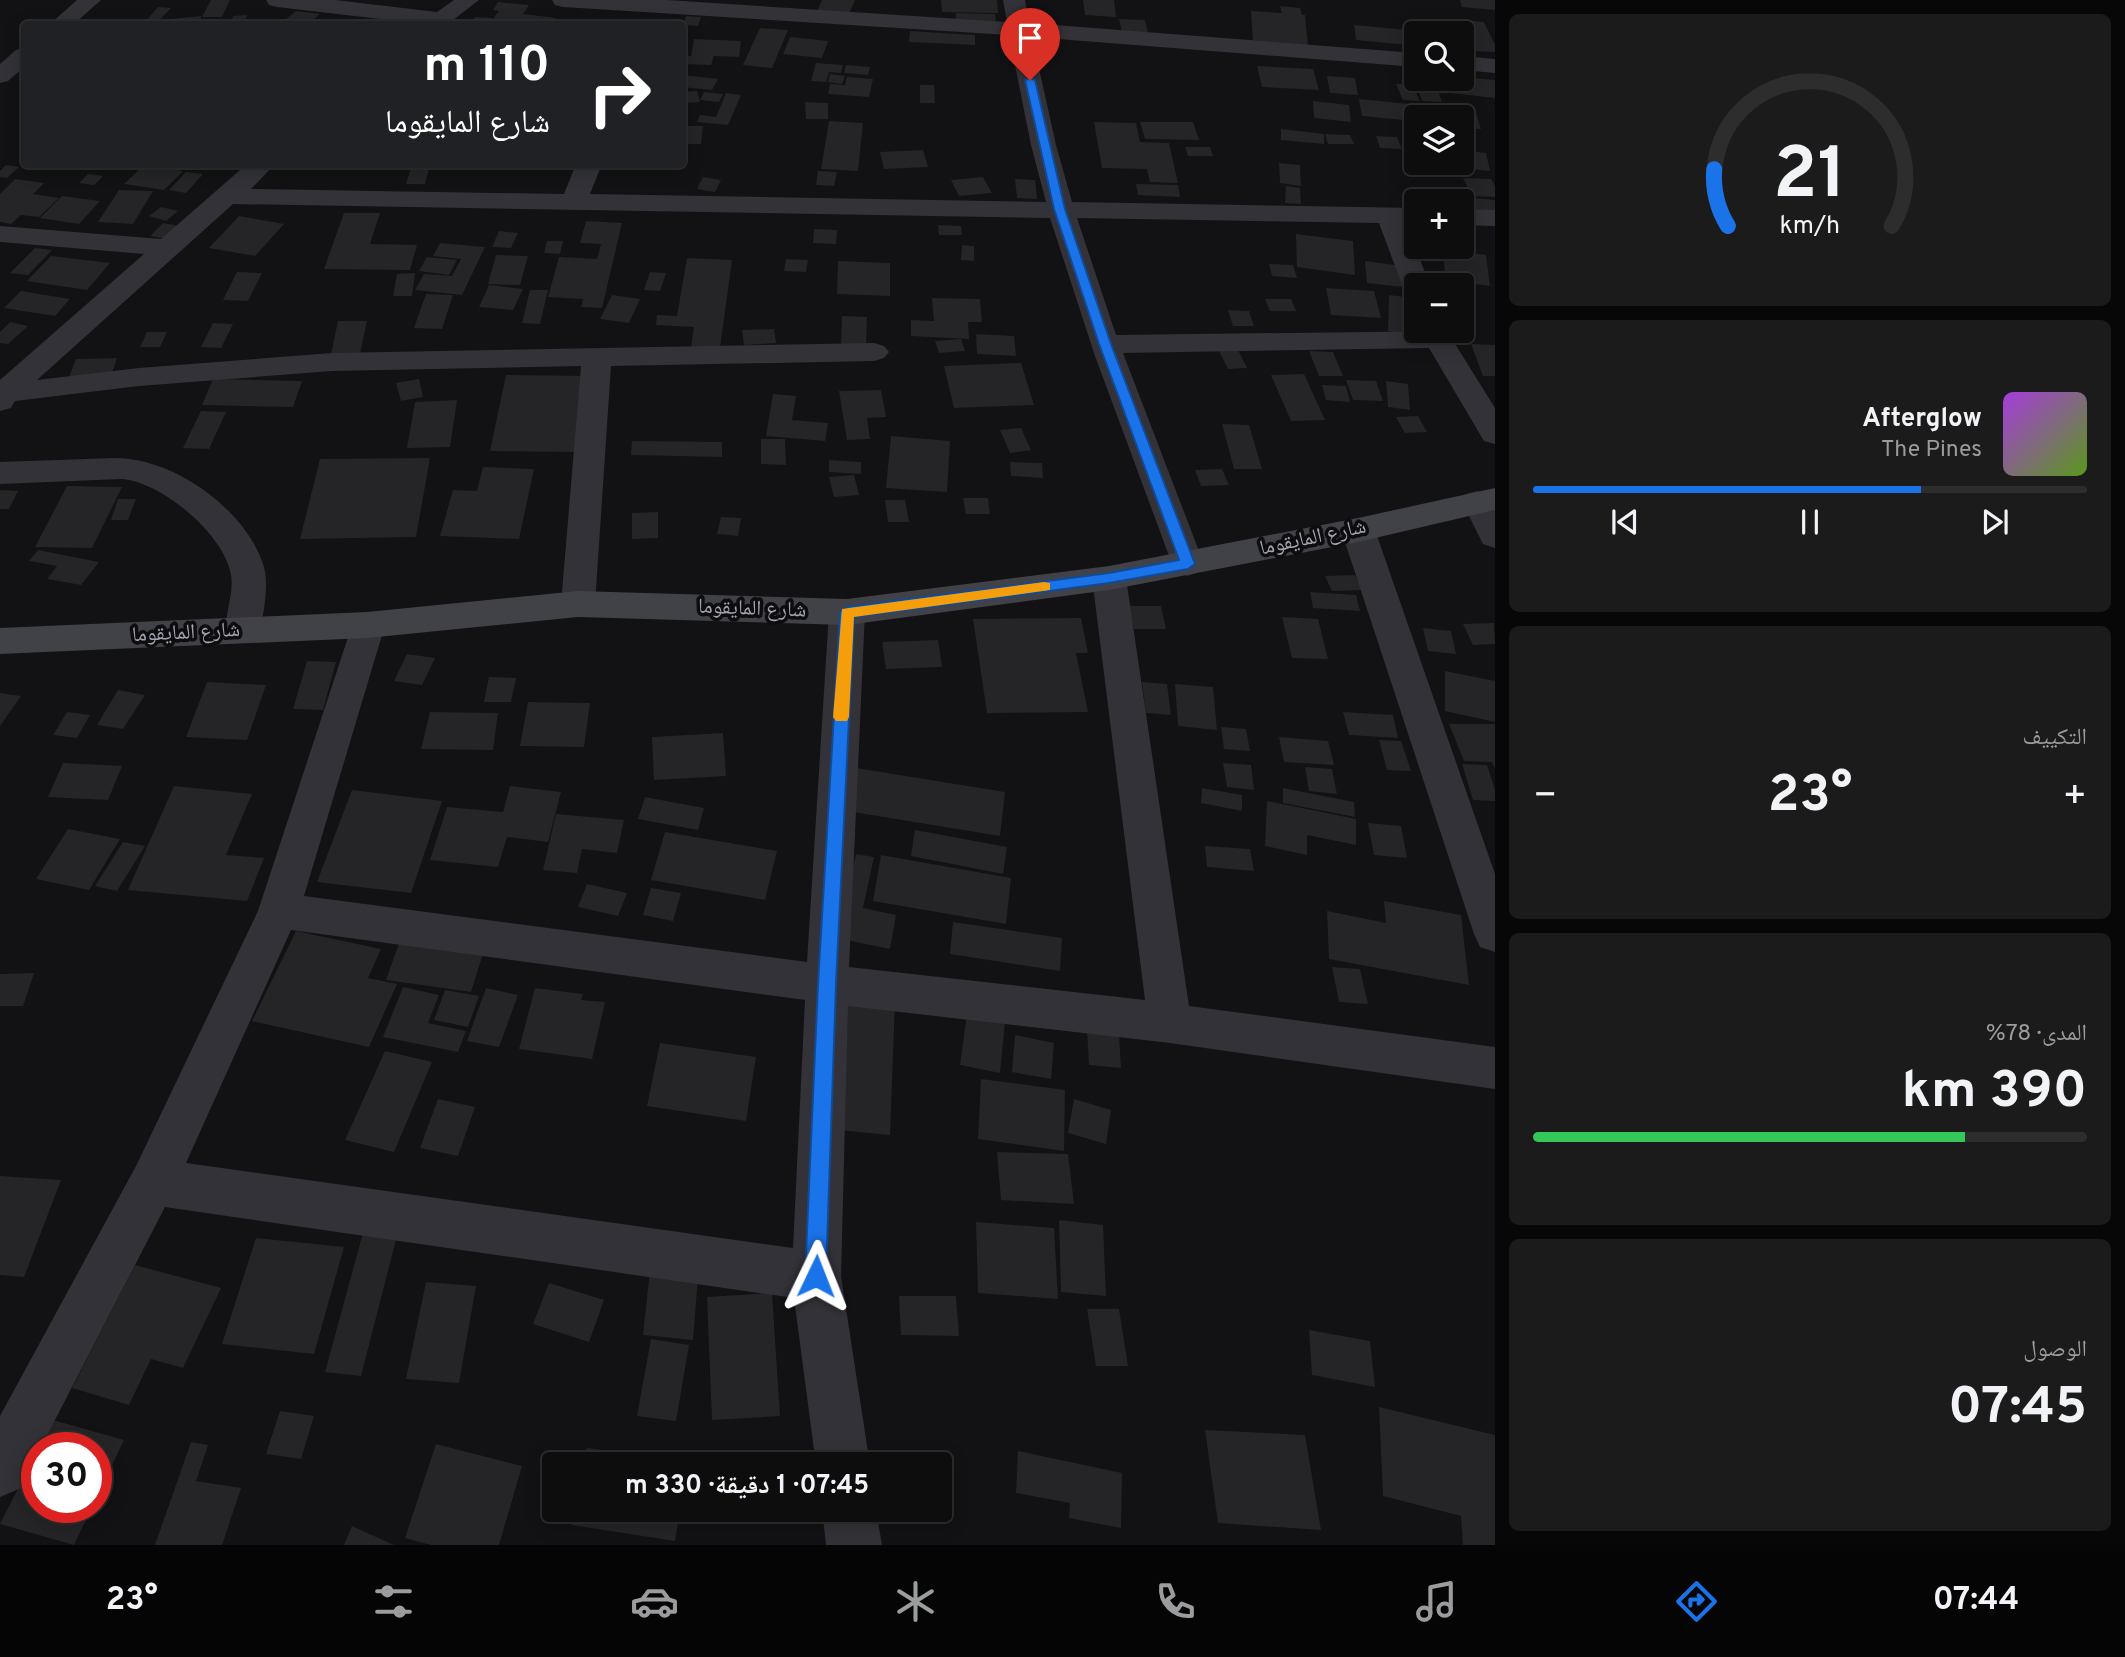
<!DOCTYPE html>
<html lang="ar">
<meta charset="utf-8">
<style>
:root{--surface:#0e0d0e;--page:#1c1b1c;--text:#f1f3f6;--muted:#9b9c9e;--line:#2e2d2e;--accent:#1a73e8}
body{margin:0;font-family:Overpass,"Noto Naskh Arabic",sans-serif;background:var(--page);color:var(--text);direction:rtl;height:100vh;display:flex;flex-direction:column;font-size:26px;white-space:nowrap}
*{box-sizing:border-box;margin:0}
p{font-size:23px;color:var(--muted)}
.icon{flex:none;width:38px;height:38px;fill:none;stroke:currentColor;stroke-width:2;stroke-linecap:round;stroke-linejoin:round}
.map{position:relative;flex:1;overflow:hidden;direction:ltr}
.sheet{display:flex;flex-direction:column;gap:14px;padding:14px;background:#080708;width:630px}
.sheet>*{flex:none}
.hud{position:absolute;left:21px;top:21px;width:665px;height:147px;border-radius:7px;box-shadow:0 4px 18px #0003,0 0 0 2px var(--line);direction:rtl;background:#202124;color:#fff;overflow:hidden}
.controls{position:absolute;left:1404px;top:21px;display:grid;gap:14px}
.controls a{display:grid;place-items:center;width:70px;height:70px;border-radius:7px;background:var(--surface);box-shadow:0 4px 18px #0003,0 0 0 2px var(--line);font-size:35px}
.speed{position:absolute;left:21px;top:1432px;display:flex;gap:14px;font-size:35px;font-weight:700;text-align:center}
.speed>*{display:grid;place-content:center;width:91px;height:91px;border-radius:50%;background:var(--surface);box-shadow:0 4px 18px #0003,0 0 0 2px var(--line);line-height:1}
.speed .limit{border:10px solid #d22;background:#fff;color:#111}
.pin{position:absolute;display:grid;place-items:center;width:60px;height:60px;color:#fff;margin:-72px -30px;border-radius:50% 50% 50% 0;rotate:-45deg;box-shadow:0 0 7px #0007}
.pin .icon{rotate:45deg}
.me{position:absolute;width:77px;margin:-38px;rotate:2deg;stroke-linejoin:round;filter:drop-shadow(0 0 5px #0008)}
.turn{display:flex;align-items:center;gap:24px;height:147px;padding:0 21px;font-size:32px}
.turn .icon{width:91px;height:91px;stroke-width:2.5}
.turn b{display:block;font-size:49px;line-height:60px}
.big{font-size:52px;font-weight:700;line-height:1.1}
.sheet .tile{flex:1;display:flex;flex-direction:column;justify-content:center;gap:10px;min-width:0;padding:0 24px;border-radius:10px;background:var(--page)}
.sheet .dial{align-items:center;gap:0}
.dial svg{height:182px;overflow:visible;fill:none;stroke:var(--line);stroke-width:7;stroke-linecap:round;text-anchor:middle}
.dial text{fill:var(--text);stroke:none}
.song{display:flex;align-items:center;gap:21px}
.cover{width:84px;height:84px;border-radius:10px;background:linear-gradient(135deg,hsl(280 70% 55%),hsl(90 70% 35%))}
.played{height:7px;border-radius:4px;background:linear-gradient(90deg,var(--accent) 70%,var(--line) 70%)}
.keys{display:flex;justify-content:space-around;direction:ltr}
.heat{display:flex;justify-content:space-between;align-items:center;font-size:38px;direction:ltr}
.charge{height:10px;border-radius:5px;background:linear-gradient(90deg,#34c759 78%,var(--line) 0)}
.trip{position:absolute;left:542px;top:1452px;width:410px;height:70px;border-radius:7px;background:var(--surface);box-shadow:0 4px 18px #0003,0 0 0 2px var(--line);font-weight:700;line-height:70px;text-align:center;direction:rtl}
.menu{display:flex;height:112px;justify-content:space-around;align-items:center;background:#060506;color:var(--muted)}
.menu .icon{width:49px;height:49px}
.menu .current{color:var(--accent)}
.menu b{font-size:32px;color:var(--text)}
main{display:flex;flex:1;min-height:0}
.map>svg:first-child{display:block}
</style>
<main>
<section class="sheet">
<div class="tile dial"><svg viewBox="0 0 100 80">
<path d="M14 69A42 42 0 1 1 86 69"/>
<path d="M14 69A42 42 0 0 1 8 44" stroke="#1a73e8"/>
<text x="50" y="56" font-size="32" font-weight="700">21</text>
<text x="50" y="72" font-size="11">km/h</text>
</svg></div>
<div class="tile">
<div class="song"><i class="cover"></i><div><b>Afterglow</b><p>The Pines</p></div></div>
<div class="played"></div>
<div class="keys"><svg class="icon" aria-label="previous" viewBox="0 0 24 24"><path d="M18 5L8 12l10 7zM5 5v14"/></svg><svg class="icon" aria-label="pause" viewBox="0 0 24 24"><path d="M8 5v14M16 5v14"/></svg><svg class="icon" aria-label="next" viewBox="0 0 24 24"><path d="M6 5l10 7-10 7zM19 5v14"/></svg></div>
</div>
<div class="tile"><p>التكييف</p>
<div class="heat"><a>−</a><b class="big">23°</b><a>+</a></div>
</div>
<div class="tile"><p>المدى · 78%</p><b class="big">390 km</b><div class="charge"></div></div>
<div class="tile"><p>الوصول</p><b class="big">07:45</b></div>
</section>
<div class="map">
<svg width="1495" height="1545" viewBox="0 0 1495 1545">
<rect width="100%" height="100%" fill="#121113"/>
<path fill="#252427" d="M211,0H230L222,17H202Z
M822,0H855L849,14L817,11Z
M941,0H997L998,13L942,12Z
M1083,0H1114L1116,17L1085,15Z
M1460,0H1495V10L1462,7Z
M498,2L529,5L523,14L556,18L551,24H489L499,11L493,10Z
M1280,6L1300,8L1302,15H1305L1308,46L1253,41L1251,11L1282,13Z
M158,7L171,8L158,22H145Z
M296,11L320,14L309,24H280Z
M956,13L995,14L996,23L956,22Z
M247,15L244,24H230L233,16Z
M201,16L200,24H169L170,19Z
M686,16L701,17L698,26L683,25Z
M475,17L492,18L488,24H470Z
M1119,19L1145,20L1148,33L1122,32Z
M1458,20L1484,22L1495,45V52L1471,51Z
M1354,25L1407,30L1409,45L1356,40Z
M760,28L788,30L772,68L743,65Z
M910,31L975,35V45L909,42Z
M790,37L828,41L822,58L783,54Z
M694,39L741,41L739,57L714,56L711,65L682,64L684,55L691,56Z
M816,63L843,65L841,73L829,72L826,82L811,81Z
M846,65L870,67L868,75L844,73Z
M1257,66L1313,69L1319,90L1262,87Z
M830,74L845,76L842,84L828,82Z
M682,75L718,79L712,90L682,87Z
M1327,76L1355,78L1358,95L1330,93Z
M847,77L873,79L869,97L828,94L830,84L845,85Z
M1461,77L1495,80V98L1440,92L1438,79Z
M1414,79L1434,80L1442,102L1422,101Z
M1396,84H1412L1420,101L1403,100Z
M920,85H934L935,103H920Z
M697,91L700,102L682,103V92Z
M704,92L723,94L719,102L700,100Z
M726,93L741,95L728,125L697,122L700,115L716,117Z
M1359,99L1410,104L1413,121L1362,116Z
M1313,101L1349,105L1351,122L1314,118Z
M805,102L828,103V119H806Z
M1443,108L1475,110L1481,129L1461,128V117H1446Z
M829,121L863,123L858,171L821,169Z
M1094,122L1136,123L1140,142L1169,143L1178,183L1150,182L1147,169L1102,168Z
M1140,122H1193L1199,140L1145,139Z
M682,126H703L701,144H682Z
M1281,129L1324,134V144L1281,140Z
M1325,134L1350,135L1354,144H1328Z
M1376,136L1397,137L1402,149L1380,148Z
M1185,147H1210L1213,156H1188Z
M923,150L928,167L884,169L880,152Z
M1461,150L1486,153L1490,171L1436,165V163H1461Z
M1279,163L1300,165L1301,186L1280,183Z
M6,165L19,167L7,178L0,177V171Z
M144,165L183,171L164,190L124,184Z
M412,165H430L425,184H406Z
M818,171L837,172L834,186L816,185Z
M186,172L203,174L186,193L169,190Z
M88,174L103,176L94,185L79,183Z
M703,177L721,180L715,192L697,189Z
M983,177L992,193L959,196L951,180Z
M1463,178L1491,179L1495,186V197L1472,196Z
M15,179L44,183L33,194L59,198L39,217L21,215L11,224L0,222V194Z
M1015,179L1035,180L1037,199L1017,198Z
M1136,184L1178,185L1180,197L1138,195Z
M1286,186L1300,188L1301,204L1285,203Z
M119,190L153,191L133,224L98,222Z
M62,196L100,201L79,224L40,218Z
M1463,197L1495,200V213L1467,210Z
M161,207L178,211L166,221L149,216Z
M344,213H380L370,244L417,245L410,270L324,269Z
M239,216L284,224L255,256L209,248Z
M586,221L622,223L602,308L581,307L583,299L548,297L559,257L597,259L601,244L580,243Z
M163,223L185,227L172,240L150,236Z
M938,225L961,226L962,235H939Z
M814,229L837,230L836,244L813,243Z
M499,231L518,233L511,248L492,247Z
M1296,234L1353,241L1355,275L1297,267Z
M547,241H563L560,254L544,253Z
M440,243L485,247L462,295L415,290L424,274L452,276L461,259L433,256Z
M962,245L974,246V261L961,260Z
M35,248L52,250L28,275L10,273Z
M1442,249L1486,255L1490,286L1446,280Z
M496,255L528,256L520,285L488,284Z
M51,256L110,263L87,290L27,281Z
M427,257L457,260L449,275L419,271Z
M687,258L732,260L720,348L691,347L694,327L656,325L657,315L677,316Z
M786,259L808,260L806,272L784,271Z
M838,261L890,263V296L837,294Z
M1365,261L1409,267L1412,288L1367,283Z
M1269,264L1293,265L1297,278L1272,276Z
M237,272L262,273L248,301L223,300Z
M650,272L666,273L660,291L644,290Z
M415,273L412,296H393L397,274Z
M489,285L523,289L513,310L479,307Z
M1326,288L1374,291L1381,318L1331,315Z
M530,290H548L540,324L522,323Z
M21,291L70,299L55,316L4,308Z
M426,294L453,295L442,329L414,328Z
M612,295L640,299L629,323L600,319Z
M1389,295L1405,297L1404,311L1416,313V331H1434V339L1388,331Z
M932,298L980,299L982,322H968L969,339L911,336V320L934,321Z
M1265,299H1291L1296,311H1270Z
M1228,310L1249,311L1254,326H1233Z
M842,316L867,317L866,345L841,344Z
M338,321H367L359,358L330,359Z
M10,322L28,326L8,344L0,343V332Z
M213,323L233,324L221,348L201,347Z
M774,329L776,343L744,345L742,330Z
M147,332H167L160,347H140Z
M976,334L1014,336L1016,356L977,354Z
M961,339L965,351L939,353L935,341Z
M1471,344L1495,345V376H1483Z
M1238,350L1247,368L1228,369L1219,351Z
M1309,351L1333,352L1343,376H1319Z
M117,358L111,376L69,377L76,359Z
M1021,363L1034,405L954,408L944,366Z
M1304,374L1325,420L1291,421L1271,375Z
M506,375L590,376L578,452L490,451Z
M213,379L302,381L293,407L202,405Z
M419,379L423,397L401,401L396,383Z
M1346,380L1376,381L1383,401L1353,400Z
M1386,381L1408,384L1410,410L1388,407Z
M1322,385L1346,386L1350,402L1326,400Z
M881,390L886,417L867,418L870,439L847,440L839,391Z
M773,394L796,396L792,420L828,423L825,441L766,436Z
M457,400L450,447L407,448L415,402Z
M201,411L226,412L209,449L183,448Z
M1418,416L1427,432L1405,433L1396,417Z
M1222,424L1249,425L1262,469H1234Z
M1021,428L1031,450L1010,453L1000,430Z
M891,436L950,441L947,492L886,488Z
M761,439H785L786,465L761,464Z
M632,441L722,442V457L631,455Z
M430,458L416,537L300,539L320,459Z
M829,460L861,462V474L829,472Z
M1010,462L1042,463L1043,478L1011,476Z
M483,467L534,469L519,539L440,536L453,490L477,491Z
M1222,469L1229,485L1201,486L1195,470Z
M854,475L859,495L834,497L829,477Z
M67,486L122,487L92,548L35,547Z
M0,490L18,491L9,509H0Z
M963,498H988L990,514H966Z
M118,499H136L128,520H111Z
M885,500H905L909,522H888Z
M658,512V538L632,539V513Z
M721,517L741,518L738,536L717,534Z
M38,550L99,562L81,585L47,579L57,566L29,561Z
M1355,575L1362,590L1332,591L1325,576Z
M1310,592L1356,595L1360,611L1313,608Z
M1129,606H1161L1166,629H1134Z
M1282,617L1318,619L1328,659L1292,658Z
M1081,618L1088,653H1076L1088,712L987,713L973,619Z
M1494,623L1495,644L1473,645L1463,624Z
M1423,628L1451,631L1456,654L1428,651Z
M938,640L942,667L886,669L882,642Z
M407,654L435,658L422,685L394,681Z
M307,661L336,662L323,710L293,709Z
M1445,671L1495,681V722L1445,711Z
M489,677L516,678L511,702H484Z
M207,682L266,685L247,740L186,737Z
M1142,682L1167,684L1171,715L1146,713Z
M1175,684L1213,687L1217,730L1178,726Z
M118,690L145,695L123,729L97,725Z
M0,693L21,696L0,726Z
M528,702L590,703L584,747L520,746Z
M67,712L90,715L77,738L53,735Z
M430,712L498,713L493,750L421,749Z
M1343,712L1393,715L1398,738L1349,735Z
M1449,724H1495V769L1492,762L1464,761Z
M1221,727L1246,729L1250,751L1224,749Z
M723,733L726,776L654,780L652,737Z
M1279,737L1328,741L1334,765L1284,762Z
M1379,740L1401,741L1411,771L1387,770Z
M63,763L122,766L108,800L48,797Z
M1223,763L1251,765L1254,790L1227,787Z
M1462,764L1487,765L1495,790V801L1473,800Z
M1305,767L1332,769L1337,794L1309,791Z
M856,768L1005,792L1000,836L847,811Z
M174,786L252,794L226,855L264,858L247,901L128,890Z
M510,786L561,792L548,842L507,837L498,867L430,860L447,807L503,812Z
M1202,788L1242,795V811L1201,803Z
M1283,788L1354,802L1355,817L1283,803Z
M352,790L442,801L411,893L317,882Z
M645,797L704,808L698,830L638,819Z
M1267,801L1356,819V845L1307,835V855L1265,846Z
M556,814L624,820L617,853L582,849L577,873L543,870Z
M1368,823L1401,826L1407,858L1374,855Z
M68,829L120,839L89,890L36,879Z
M915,830L1007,847L1003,874L911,856Z
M665,832L777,851L765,900L651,880Z
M123,842L145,846L117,891L95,886Z
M1205,846L1250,849L1254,871L1207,867Z
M856,854L874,857L863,908L896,915L890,949L837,938Z
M881,855L1011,878L1006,924L873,901Z
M587,884L627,893L618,916L578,907Z
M651,888L681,893L673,921L643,915Z
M1384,901L1461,915L1469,985L1329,959L1327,911L1386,923Z
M953,922L1062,938L1060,971L950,954Z
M296,931L381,949L368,978L397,984L369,1047L252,1021Z
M402,935L485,947L471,992L386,980Z
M1332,967L1360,969L1368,1004L1339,1002Z
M34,973L23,1006H0V974Z
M403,987L439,995L428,1023L466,1031L458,1052L383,1037Z
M486,988L518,995L499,1047L467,1041Z
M535,988L583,994L581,1000L605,1002L592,1059L519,1049Z
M445,990L479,996L468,1027L434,1020Z
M845,996L895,1001L890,1135L837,1130Z
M967,1014L1005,1022L1000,1073L960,1065Z
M1087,1030L1119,1034L1121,1068L1089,1065Z
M1015,1035L1054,1043L1051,1079L1012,1072Z
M660,1043L756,1057L746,1121L647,1106Z
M385,1051L432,1062L394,1152L345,1140Z
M981,1079L1065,1090L1064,1151L978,1139Z
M438,1099L475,1107L458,1156L420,1148Z
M1074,1099L1111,1110L1106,1144L1068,1133Z
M997,1152L1068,1154L1074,1204L1001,1200Z
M0,1176L61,1180L24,1277L0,1275Z
M1059,1220L1103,1225L1106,1296L1061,1292Z
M976,1222L1054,1228L1058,1299L978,1293Z
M364,1229L398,1232L361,1376L325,1372Z
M256,1238L344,1247L314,1354L222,1344Z
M651,1261L699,1265L693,1340L643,1335Z
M135,1265L221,1288L183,1368L151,1359L129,1405L72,1388Z
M426,1282L476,1286L459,1383L406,1379Z
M549,1283L604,1300L589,1342L533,1324Z
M772,1293L780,1416L712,1420L707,1297Z
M899,1296H956L959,1336L901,1335Z
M1087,1309H1119L1128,1366H1096Z
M1309,1330L1370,1341L1375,1387L1312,1375Z
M651,1339L689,1345L676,1421L637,1416Z
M1379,1407L1495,1435V1545H1463L1461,1516L1383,1496Z
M280,1411L314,1416L301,1459L266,1454Z
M53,1420L124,1440L96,1498V1447H39Z
M1205,1430L1305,1435L1321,1530L1218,1523Z
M191,1442L208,1445L196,1481L241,1488L222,1545H155Z
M436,1444L522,1466L499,1545H431L405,1538Z
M587,1448L687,1462L686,1465H584Z
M37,1451V1507H92L74,1545L0,1524Z
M1018,1451L1122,1473L1121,1528L1069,1518L1070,1503L1016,1493Z
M575,1510H680L675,1541L572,1525Z
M352,1526L394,1545H344Z"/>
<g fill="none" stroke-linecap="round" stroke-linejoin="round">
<path fill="#333238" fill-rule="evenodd" d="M77,0H101L74,24H50Z
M266,0H335L437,12L454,0H479L448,24H423L277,7L269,5Z
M552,0H667L1007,22L1003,0H1025L1029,23L1416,53V67L1032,37L1056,145L1072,202L1416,208V224H1406L1430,285H1416V293L1406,291L1402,285L1379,223L1077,218L1116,335L1447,331L1495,408V444L1484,441L1429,348L1123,353L1204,564L1199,572L1187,576L1175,572L1095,356L1050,218L233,204L37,380L139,368L332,353L874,343L884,346L889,352L884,358L874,361L611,366L595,604L590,613L578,617L566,613L561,604L581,366L332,371L139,386L15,401L11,408L0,411V380L144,254L0,242V226L161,239L247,164H275L251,189L564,194L576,164H602L590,194L1046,202L1031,145L1009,35L563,7L555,5Z
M24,48V67L8,81L0,83V64L16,50Z
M1461,56L1495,59V73L1461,70Z
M1461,209L1495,210V226L1461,225Z
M115,458C173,458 242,507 262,561C268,576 266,593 264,609C262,620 261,629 256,639L243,643L230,639C220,620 235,597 231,575C225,535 161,481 121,479L0,484V462Z
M1478,491L1490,494L1495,503V548L1483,544L1462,502L1466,494Z
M1358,518L1370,522L1375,530L1495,874V952L1480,947L1474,934L1341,530L1346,522Z
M1109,566L1121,569L1126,578L1189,1006L1495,1047V1089L1170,1043L848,1006L841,1276L870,1465H816L794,1298L165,1207L41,1447H37V1455L19,1489L0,1497V1416L136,1166L258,911L355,616L367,612L379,616L385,625L304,896L807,962L829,612L835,603L847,599L859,603L865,612L849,967L1145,1000L1092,578L1097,569ZM291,930L805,1000L793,1248L186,1163Z
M822,1510H876L882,1545H826Z"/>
<path fill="#414148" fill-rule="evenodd" d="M1495,488V510L1358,542L1109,590L847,625L578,617L367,638L0,654V628L367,612L578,591L847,599L1109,566L1358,518Z"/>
</g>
<path fill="#1a73e8" stroke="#114b97" stroke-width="2" d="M1030,78L1035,80L1065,209L1111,344L1195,564L1188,569L1109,583L854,617L836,984L826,1276L823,1284L816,1287L808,1284L805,1276L818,984L840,612L847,607L1109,573L1179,560L1099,344L1054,209L1025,80Z"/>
<path fill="#f59e0b" d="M1044,582L1050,583V590L854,617L849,717L847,721H836L833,717L842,609Z"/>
<g text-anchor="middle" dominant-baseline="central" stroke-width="7" stroke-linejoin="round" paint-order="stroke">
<g font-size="21" fill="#a3a4b3" stroke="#0d0c0e">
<text transform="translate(1313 538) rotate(-12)">شارع المايقوما</text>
<text transform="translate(752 609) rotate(2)">شارع المايقوما</text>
<text transform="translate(186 633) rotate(-3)">شارع المايقوما</text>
</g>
</g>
</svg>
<div class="controls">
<a><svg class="icon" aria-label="search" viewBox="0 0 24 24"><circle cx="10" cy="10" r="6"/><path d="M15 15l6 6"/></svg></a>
<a><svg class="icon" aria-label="layers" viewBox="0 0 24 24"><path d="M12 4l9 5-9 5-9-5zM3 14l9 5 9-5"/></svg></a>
<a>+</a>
<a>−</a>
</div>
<div class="speed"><div class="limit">30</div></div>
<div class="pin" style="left:1030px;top:80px;background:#d93025"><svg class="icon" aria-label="arrive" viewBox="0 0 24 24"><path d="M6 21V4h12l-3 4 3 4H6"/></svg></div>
<svg class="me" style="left:816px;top:1276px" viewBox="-20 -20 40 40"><path d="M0-17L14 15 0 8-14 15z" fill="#1a73e8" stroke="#fff" stroke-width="4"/></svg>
<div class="trip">07:45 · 1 دقيقة · 330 m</div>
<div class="hud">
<div class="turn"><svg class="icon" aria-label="right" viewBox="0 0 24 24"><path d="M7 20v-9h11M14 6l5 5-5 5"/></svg><div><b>110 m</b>شارع المايقوما</div></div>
</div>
</div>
</main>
<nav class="menu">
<b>07:44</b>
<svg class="icon current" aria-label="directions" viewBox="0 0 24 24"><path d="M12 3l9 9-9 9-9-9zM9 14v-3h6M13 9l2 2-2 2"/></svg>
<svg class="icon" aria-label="music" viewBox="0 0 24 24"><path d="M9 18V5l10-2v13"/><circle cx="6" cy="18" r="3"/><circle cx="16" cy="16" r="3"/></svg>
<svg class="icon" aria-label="phone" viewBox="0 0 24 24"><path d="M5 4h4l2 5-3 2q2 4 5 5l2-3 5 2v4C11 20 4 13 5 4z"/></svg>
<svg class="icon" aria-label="climate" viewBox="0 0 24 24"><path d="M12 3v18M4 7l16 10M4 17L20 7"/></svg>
<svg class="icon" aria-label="car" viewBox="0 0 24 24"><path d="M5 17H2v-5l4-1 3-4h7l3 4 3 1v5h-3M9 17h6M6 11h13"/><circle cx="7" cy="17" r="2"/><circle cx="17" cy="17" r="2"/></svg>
<svg class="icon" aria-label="filters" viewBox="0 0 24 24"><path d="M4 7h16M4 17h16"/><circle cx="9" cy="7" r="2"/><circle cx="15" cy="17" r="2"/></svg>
<b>23°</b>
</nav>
